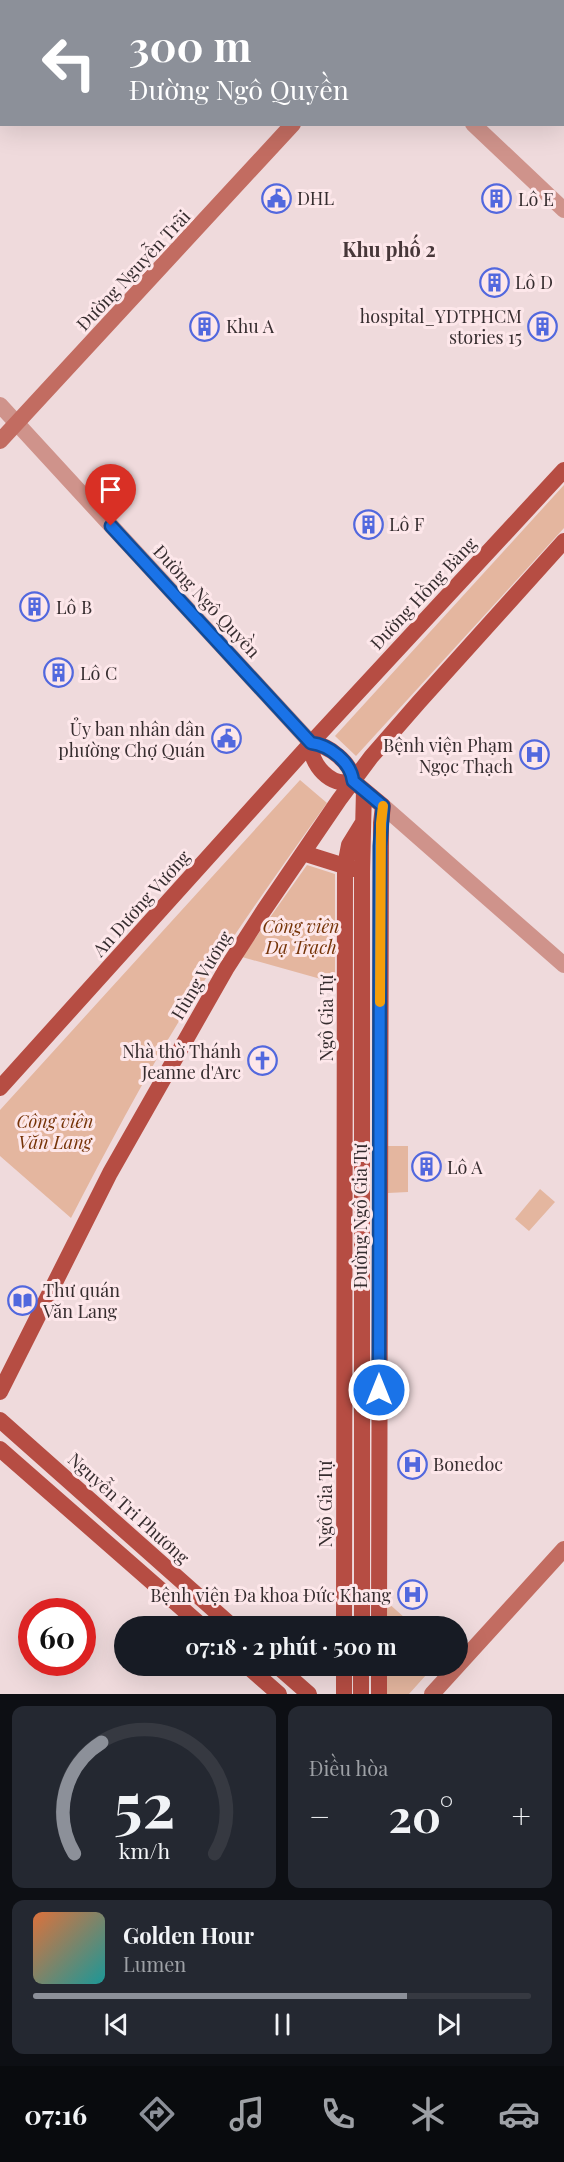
<!DOCTYPE html>
<html lang="vi">
<meta charset="utf-8">
<style>
:root{--surface:#171b24;--page:#242831;--text:#f1f3f6;--muted:#9ea1a6;--line:#363941;--accent:#8c9099}
body{margin:0;font-family:"Playfair Display",serif;background:var(--page);color:var(--text);height:100vh;display:flex;flex-direction:column;font-size:22px;white-space:nowrap}
*{box-sizing:border-box;margin:0}
p{font-size:20px;color:var(--muted)}
.icon{flex:none;width:33px;height:33px;fill:none;stroke:currentColor;stroke-width:2;stroke-linecap:round;stroke-linejoin:round}
.map{position:relative;height:1694px;overflow:hidden}
.details{display:flex;flex-direction:column;gap:12px;padding:12px;background:#0d0f14;flex:1}
.details>*{flex:none}
.guide{position:absolute;left:0px;top:0px;width:564px;height:126px;box-shadow:0 6px 24px #0002;background:#8c9099;color:#fff;overflow:hidden}
.speed{position:absolute;left:18px;top:1598px;display:flex;gap:12px;font-size:30px;font-weight:700;text-align:center}
.speed>*{display:grid;place-content:center;width:78px;height:78px;border-radius:50%;background:var(--surface);box-shadow:0 6px 24px #0002;line-height:1}
.speed .limit{border:9px solid #d22;background:#fff;color:#111}
.pin{position:absolute;display:grid;place-items:center;width:51px;height:51px;color:#fff;margin:-62px -26px;border-radius:50% 50% 50% 0;rotate:-45deg;box-shadow:0 0 6px #0007}
.pin .icon{rotate:45deg}
.me{position:absolute;width:66px;margin:-33px;rotate:0deg;stroke-linejoin:round;filter:drop-shadow(0 0 4px #0008)}
.turn{display:flex;align-items:center;gap:21px;height:126px;padding:0 30px;font-size:27px}
.turn .icon{width:78px;height:78px;stroke-width:2.5}
.turn b{display:block;font-size:42px;line-height:51px}
.big{font-size:45px;font-weight:700;line-height:1.1}
.details .tile{flex:1;display:flex;flex-direction:column;justify-content:center;gap:9px;min-width:0;padding:0 21px;border-radius:12px;background:var(--page)}
.details .dial{align-items:center;gap:0}
.dial svg{height:156px;overflow:visible;fill:none;stroke:var(--line);stroke-width:7;stroke-linecap:round;text-anchor:middle}
.dial text{fill:var(--text);stroke:none}
.song{display:flex;align-items:center;gap:18px}
.cover{width:72px;height:72px;border-radius:9px;background:linear-gradient(135deg,hsl(20 70% 55%),hsl(180 70% 35%))}
.played{height:6px;border-radius:3px;background:linear-gradient(90deg,var(--accent) 75%,var(--line) 75%)}
.keys{display:flex;justify-content:space-around;direction:ltr}
.heat{display:flex;justify-content:space-between;align-items:center;font-size:33px;direction:ltr}
.details .tiles{flex:1;display:grid;gap:12px;grid-template-columns:1fr 1fr}
.tile:last-child{grid-column:span 2}
.trip{position:absolute;left:114px;top:1616px;width:354px;height:60px;border-radius:30px;background:var(--surface);box-shadow:0 6px 24px #0002;font-weight:700;line-height:60px;text-align:center}
.dock{display:flex;height:96px;justify-content:space-around;align-items:center;background:#090b0e;color:var(--muted)}
.dock .icon{width:42px;height:42px}
.dock .active{color:var(--accent)}
.dock b{font-size:27px;color:var(--text)}
.map>svg:first-child{display:block}
</style>
<div class="map">
<svg width="564" height="1694" viewBox="0 0 564 1694">
<rect width="100%" height="100%" fill="#efdadc"/>
<path fill="#e4b69f" d="M564,485V528L356,756L335,736Z
M300,780L327,803C282,866 237,930 195,995C150,1067 110,1143 71,1218L0,1156V1110Z
M307,865L335,874V983L242,957Z
M388,1146H408V1192L388,1193Z
M540,1189L555,1202L529,1231L515,1219Z
M387,1602L414,1626H386Z
M384,1665H435L409,1694H383Z"/>
<g fill="none" stroke-linecap="round" stroke-linejoin="round">
<path stroke="#cf938b" stroke-width="16" d="M340,0L342,2
M473,124L564,210
M0,405L311,743
M383,806L564,965"/>
<path stroke="#c26c61" stroke-width="16" d="M407,2L409,0
M0,441L293,124
M432,1694L564,1549"/>
<path stroke="#b64d43" stroke-width="16" d="M311,743C329,745 352,763 353,781L383,806L381,823L379,1626
M311,743C309,763 331,789 353,781
M303,853L354,869
M0,1088L311,743L564,470
M0,1392L110,1173L226,969L264,910L339,800L371,757L419,702L564,541
M0,1420L232,1626
M0,1449L202,1626
M344,1626L345,866L349,845L362,824
M362,1626V872L364,790
M246,1665L279,1694
M276,1665L309,1694
M344,1665V1694
M361,1694V1665
M379,1694V1665"/>
</g>
<g fill="none" stroke-linecap="round" stroke-linejoin="round">
<defs>
<path id="route" d="M111,526L311,743C329,745 351,762 353,781L383,806L380,846L379,1390"/>
</defs>
<use href="#route" stroke="#114b97" stroke-width="15"/>
<use href="#route" stroke="#1a73e8" stroke-width="10"/>
<path stroke="#f59e0b" stroke-width="10" d="M380,1002L381,823L383,806"/>
</g>
<defs>
<symbol id="civic-ring" viewBox="-11 -11 22 22"><circle r="9.5" fill="#fde7ea" stroke="#5268de" stroke-width="1.5"/><path d="M-.6-6.5H3V-4.5H.6V-3L4-1V1h2V6H-6V1h2V-1L-.6-3ZM-1.2 2.5V6h2.4V2.5Z" fill="#5268de"/></symbol>
<symbol id="building-ring" viewBox="-11 -11 22 22"><circle r="9.5" fill="#fde7ea" stroke="#5268de" stroke-width="1.5"/><path d="M-4-6H4V6H1V3H-1V6H-4ZM-2.5-4.3h1.7v1.8h-1.7ZM.8-4.3h1.7v1.8H.8ZM-2.5-1h1.7V.8h-1.7ZM.8-1h1.7V.8H.8Z" fill="#5268de"/></symbol>
<symbol id="hospital-ring" viewBox="-11 -11 22 22"><circle r="9.5" fill="#fde7ea" stroke="#5268de" stroke-width="1.5"/><path d="M-5-5h3v3.5h4V-5h3V5h-3V1.5h-4V5h-3Z" fill="#5268de"/></symbol>
<symbol id="church-ring" viewBox="-11 -11 22 22"><circle r="9.5" fill="#fde7ea" stroke="#5268de" stroke-width="1.5"/><path d="M-1.2-6h2.4v3.5h3.3v2.4h-3.3V6h-2.4V-.1h-3.3v-2.4h3.3Z" fill="#5268de"/></symbol>
<symbol id="library-ring" viewBox="-11 -11 22 22"><circle r="9.5" fill="#fde7ea" stroke="#5268de" stroke-width="1.5"/><path d="M-6-4Q-3-5.5-.7-3.5V5Q-3 3-6 4ZM6-4Q3-5.5 .7-3.5V5Q3 3 6 4Z" fill="#5268de"/></symbol>
</defs>
<g fill-rule="evenodd">
<use href="#civic-ring" x="260" y="182" width="33" height="33"/>
<use href="#building-ring" x="480" y="182" width="33" height="33"/>
<use href="#building-ring" x="478" y="266" width="33" height="33"/>
<use href="#building-ring" x="188" y="310" width="33" height="33"/>
<use href="#building-ring" x="526" y="310" width="33" height="33"/>
<use href="#building-ring" x="352" y="508" width="33" height="33"/>
<use href="#building-ring" x="18" y="590" width="33" height="33"/>
<use href="#building-ring" x="42" y="656" width="33" height="33"/>
<use href="#civic-ring" x="210" y="722" width="33" height="33"/>
<use href="#hospital-ring" x="518" y="738" width="33" height="33"/>
<use href="#church-ring" x="246" y="1044" width="33" height="33"/>
<use href="#building-ring" x="410" y="1150" width="33" height="33"/>
<use href="#library-ring" x="6" y="1284" width="33" height="33"/>
<use href="#hospital-ring" x="396" y="1448" width="33" height="33"/>
<use href="#hospital-ring" x="396" y="1578" width="33" height="33"/>
</g>
<g text-anchor="middle" dominant-baseline="central" stroke-width="6" stroke-linejoin="round" paint-order="stroke">
<g font-size="18" fill="#362d2f" stroke="#fde7ea" text-anchor="start">
<text x="297" y="198">DHL</text>
<text x="518" y="199">Lô E</text>
<text x="515" y="282">Lô D</text>
<text x="522" y="316" text-anchor="end">hospital_YDTPHCM<tspan x="522" dy="21">stories 15</tspan></text>
<text x="226" y="326">Khu A</text>
<text x="389" y="524">Lô F</text>
<text x="56" y="607">Lô B</text>
<text x="80" y="673">Lô C</text>
<text x="205" y="729" text-anchor="end">Ủy ban nhân dân<tspan x="205" dy="21">phường Chợ Quán</tspan></text>
<text x="513" y="745" text-anchor="end">Bệnh viện Phạm<tspan x="513" dy="21">Ngọc Thạch</tspan></text>
<text x="241" y="1051" text-anchor="end">Nhà thờ Thánh<tspan x="241" dy="21">Jeanne d'Arc</tspan></text>
<text x="447" y="1167">Lô A</text>
<text x="43" y="1290">Thư quán<tspan x="43" dy="21">Văn Lang</tspan></text>
<text x="433" y="1464">Bonedoc</text>
<text x="391" y="1595" text-anchor="end">Bệnh viện Đa khoa Đức Khang</text>
</g>
<g font-size="18" fill="#362d2f" stroke="#fde7ea">
<text transform="translate(133 270) rotate(-47)">Đường Nguyễn Trãi</text>
<text transform="translate(423 593) rotate(-47)">Đường Hồng Bàng</text>
<text transform="translate(207 601) rotate(47)">Đường Ngô Quyền</text>
<text transform="translate(141 903) rotate(-48)">An Dương Vương</text>
<text transform="translate(201 975) rotate(-59)">Hùng Vương</text>
<text transform="translate(326 1018) rotate(-90)">Ngô Gia Tự</text>
<text transform="translate(360 1216) rotate(-90)">Đường Ngô Gia Tự</text>
<text transform="translate(325 1504) rotate(-90)">Ngô Gia Tự</text>
<text transform="translate(129 1508) rotate(42)">Nguyễn Tri Phương</text>
</g>
<g font-size="18" font-style="italic" fill="#763408" stroke="#fde7ea">
<text x="301" y="926">Công viên<tspan x="301" dy="21">Dạ Trạch</tspan></text>
<text x="55" y="1121">Công viên<tspan x="55" dy="21">Văn Lang</tspan></text>
</g>
<g font-size="20" font-weight="bold" fill="#473739" stroke="#fde7ea">
<text x="389" y="248">Khu phố 2</text>
</g>
</g>
</svg>
<div class="speed"><div class="limit">60</div></div>
<div class="pin" style="left:111px;top:526px;background:#d93025"><svg class="icon" aria-label="arrive" viewBox="0 0 24 24"><path d="M6 21V4h12l-3 4 3 4H6"/></svg></div>
<svg class="me" style="left:379px;top:1390px" viewBox="-20 -20 40 40"><circle r="17" fill="#1a73e8" stroke="#fff" stroke-width="3"/><path d="M0-11L8 9 0 5-8 9z" fill="#fff"/></svg>
<div class="trip">07:18 · 2 phút · 500 m</div>
<div class="guide">
<div class="turn"><svg class="icon" aria-label="left" viewBox="0 0 24 24"><path d="M17 20v-9H6M10 6l-5 5 5 5"/></svg><div><b>300 m</b>Đường Ngô Quyền</div></div>
</div>
</div>
<section class="details">
<div class="tiles">
<div class="tile dial"><svg viewBox="0 0 100 80">
<path d="M14 69A42 42 0 1 1 86 69"/>
<path d="M14 69A42 42 0 0 1 28 12" stroke="#8c9099"/>
<text x="50" y="56" font-size="32" font-weight="700">52</text>
<text x="50" y="72" font-size="11">km/h</text>
</svg></div>
<div class="tile"><p>Điều hòa</p>
<div class="heat"><a>−</a><b class="big">20°</b><a>+</a></div>
</div>
<div class="tile">
<div class="song"><i class="cover"></i><div><b>Golden Hour</b><p>Lumen</p></div></div>
<div class="played"></div>
<div class="keys"><svg class="icon" aria-label="previous" viewBox="0 0 24 24"><path d="M18 5L8 12l10 7zM5 5v14"/></svg><svg class="icon" aria-label="pause" viewBox="0 0 24 24"><path d="M8 5v14M16 5v14"/></svg><svg class="icon" aria-label="next" viewBox="0 0 24 24"><path d="M6 5l10 7-10 7zM19 5v14"/></svg></div>
</div>
</div>
</section>
<nav class="dock">
<b>07:16</b>
<svg class="icon active" aria-label="directions" viewBox="0 0 24 24"><path d="M12 3l9 9-9 9-9-9zM9 14v-3h6M13 9l2 2-2 2"/></svg>
<svg class="icon" aria-label="music" viewBox="0 0 24 24"><path d="M9 18V5l10-2v13"/><circle cx="6" cy="18" r="3"/><circle cx="16" cy="16" r="3"/></svg>
<svg class="icon" aria-label="phone" viewBox="0 0 24 24"><path d="M5 4h4l2 5-3 2q2 4 5 5l2-3 5 2v4C11 20 4 13 5 4z"/></svg>
<svg class="icon" aria-label="climate" viewBox="0 0 24 24"><path d="M12 3v18M4 7l16 10M4 17L20 7"/></svg>
<svg class="icon" aria-label="car" viewBox="0 0 24 24"><path d="M5 17H2v-5l4-1 3-4h7l3 4 3 1v5h-3M9 17h6M6 11h13"/><circle cx="7" cy="17" r="2"/><circle cx="17" cy="17" r="2"/></svg>
</nav>
